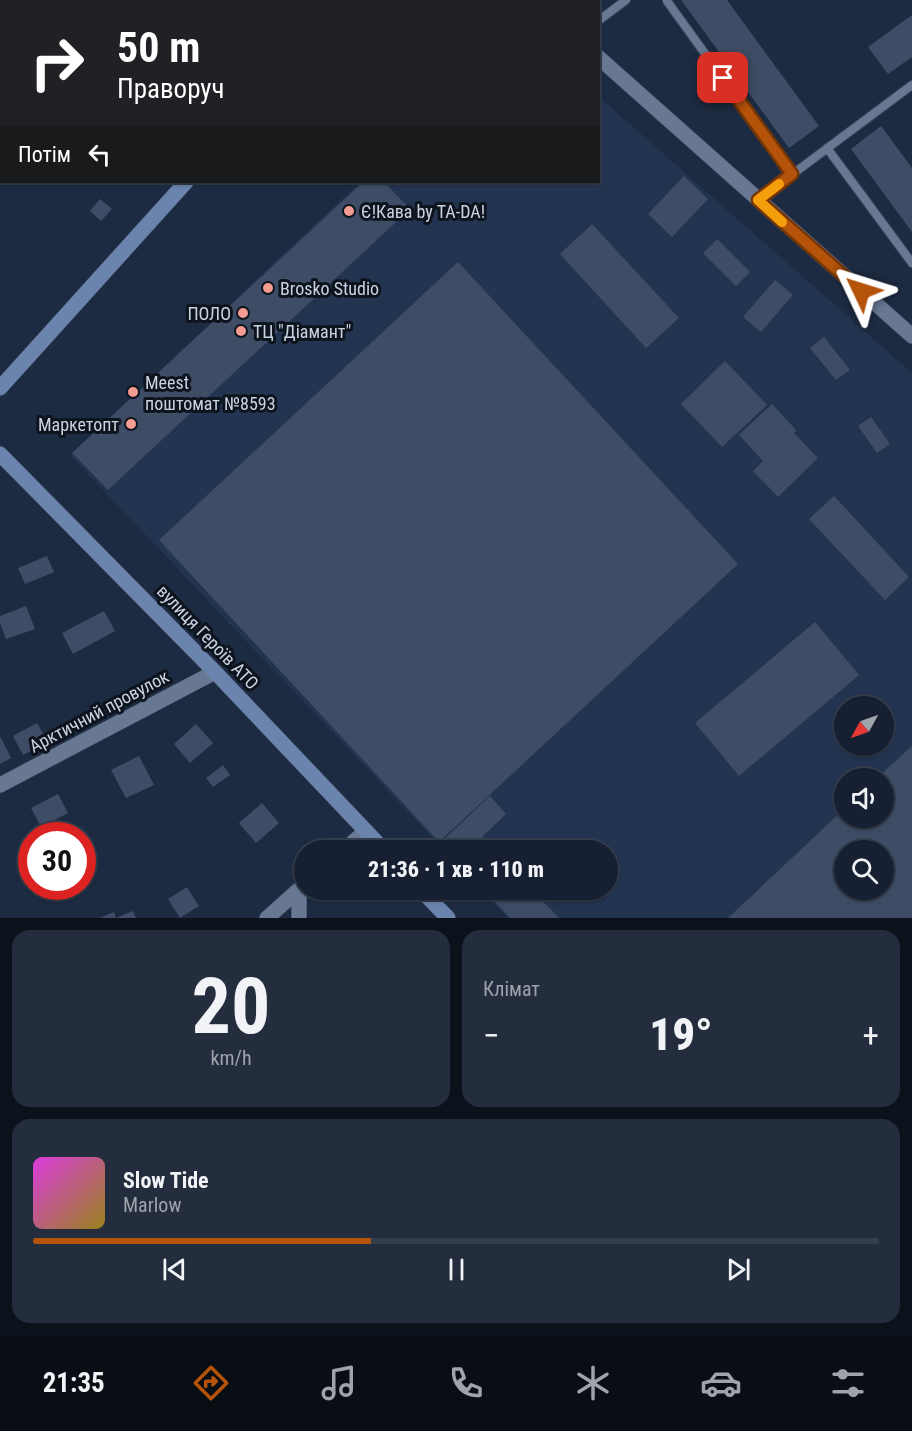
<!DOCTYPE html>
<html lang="uk">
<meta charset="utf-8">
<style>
:root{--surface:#162032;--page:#232d3e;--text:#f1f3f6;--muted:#9ea3ac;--line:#353e4d;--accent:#b45309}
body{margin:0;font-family:"Roboto Condensed",sans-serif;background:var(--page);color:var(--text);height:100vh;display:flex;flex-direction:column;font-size:22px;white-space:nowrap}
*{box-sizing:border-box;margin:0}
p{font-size:20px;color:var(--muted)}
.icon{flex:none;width:33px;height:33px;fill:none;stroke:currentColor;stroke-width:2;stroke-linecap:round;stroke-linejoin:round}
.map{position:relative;height:918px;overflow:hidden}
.side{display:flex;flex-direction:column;gap:12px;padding:12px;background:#0c121c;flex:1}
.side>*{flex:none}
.top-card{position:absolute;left:0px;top:0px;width:600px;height:183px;box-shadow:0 2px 4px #0004,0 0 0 2px var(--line);background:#202124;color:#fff;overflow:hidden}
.needle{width:39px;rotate:230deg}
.tools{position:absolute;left:834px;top:696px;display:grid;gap:12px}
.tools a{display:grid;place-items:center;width:60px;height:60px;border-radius:50%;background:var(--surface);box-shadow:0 2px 4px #0004,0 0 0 2px var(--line);font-size:30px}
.speed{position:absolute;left:18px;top:822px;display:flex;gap:12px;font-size:30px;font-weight:700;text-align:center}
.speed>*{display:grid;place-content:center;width:78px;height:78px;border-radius:50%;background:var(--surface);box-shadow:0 2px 4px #0004,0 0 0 2px var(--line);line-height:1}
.speed .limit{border:9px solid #d22;background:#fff;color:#111}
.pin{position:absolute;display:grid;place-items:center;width:51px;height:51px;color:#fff;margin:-26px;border-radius:12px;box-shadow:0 3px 9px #0006}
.me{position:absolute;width:66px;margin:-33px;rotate:311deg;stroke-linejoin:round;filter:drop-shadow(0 0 4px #0008)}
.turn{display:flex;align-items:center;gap:21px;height:126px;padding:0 18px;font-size:27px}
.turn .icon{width:78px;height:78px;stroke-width:2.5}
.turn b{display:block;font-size:42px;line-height:51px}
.then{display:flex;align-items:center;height:57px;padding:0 18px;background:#0003;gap:12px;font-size:22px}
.big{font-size:45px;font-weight:800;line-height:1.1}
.side .widget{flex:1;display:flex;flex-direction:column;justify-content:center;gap:9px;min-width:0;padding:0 21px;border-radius:18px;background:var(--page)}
.side .dial{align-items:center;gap:0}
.dial b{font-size:78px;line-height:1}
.song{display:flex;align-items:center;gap:18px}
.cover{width:72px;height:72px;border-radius:9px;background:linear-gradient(135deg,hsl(300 70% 55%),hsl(50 70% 35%))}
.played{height:6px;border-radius:3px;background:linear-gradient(90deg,var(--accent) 40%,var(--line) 40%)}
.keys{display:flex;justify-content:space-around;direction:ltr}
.heat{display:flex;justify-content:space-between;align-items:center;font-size:33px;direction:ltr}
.side .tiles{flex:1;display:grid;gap:12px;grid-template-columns:1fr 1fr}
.widget:last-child{grid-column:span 2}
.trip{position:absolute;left:294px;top:840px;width:324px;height:60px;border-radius:30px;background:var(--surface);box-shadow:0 2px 4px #0004,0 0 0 2px var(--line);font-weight:800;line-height:60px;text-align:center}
.tab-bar{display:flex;height:96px;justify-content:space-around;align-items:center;background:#090d14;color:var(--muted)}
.tab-bar .icon{width:42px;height:42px}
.tab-bar .selected{color:var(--accent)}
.tab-bar b{font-size:27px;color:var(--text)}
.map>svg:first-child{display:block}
</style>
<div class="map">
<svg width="912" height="918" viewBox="0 0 912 918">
<rect width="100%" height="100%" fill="#1d2b42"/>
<path fill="#233450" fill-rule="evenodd" d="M599,97L912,373V918H508L481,890H608V850H444L70,455L360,182H598ZM844,706H884V746H844ZM844,778H884V818H844ZM844,850H884V890H844Z"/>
<path fill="#3e4d65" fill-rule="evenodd" d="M681,0H727L819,126L789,148Z
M912,15V57L888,74L868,47Z
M881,126L912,168V232L851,149Z
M684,176L708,199L672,237L648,214Z
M363,182H384L410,209L108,490L72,453Z
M100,199L112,209L101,221L90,211Z
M592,224L679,318L646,348L560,254Z
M717,239L750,272L736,286L703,253Z
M458,262L738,564L439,842L159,540Z
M775,280L793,295L761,332L743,317Z
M824,337L850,370L836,380L810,348Z
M725,361L767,405L722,447L681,404Z
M772,404L796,430L794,433L818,458L778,497L753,471L763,461L739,435Z
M871,417L890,444L877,453L858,426Z
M834,496L909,577L885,600L809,519Z
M47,556L54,572L25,584L18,568Z
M26,606L35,629L6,639L0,623V616Z
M104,611L115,631L73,654L62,633Z
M815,622L859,675L739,776L695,723Z
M37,723L48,742L23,755L13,736Z
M196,724L213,743L190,763L174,744Z
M0,736L11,758L0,764Z
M912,746V918H728L844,809V818H884V778H877ZM844,850H884V890H844Z
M139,756L154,785L126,798L111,770Z
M223,765L230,775L213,787L206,778Z
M58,794L68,813L41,827L31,808Z
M490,796L506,814L482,837L495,850H447L440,843Z
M262,803L279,823L256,843L239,823Z
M187,887L199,906L180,918L168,899Z
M484,890H532L559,918H510Z
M133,911L136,918H100L114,912L116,918Z"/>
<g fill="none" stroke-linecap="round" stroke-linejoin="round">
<defs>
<path id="service" d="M667,1L792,174
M30,2H36
M0,15L2,17
M598,21L626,0
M0,25L2,24
M827,148L912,263
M758,200L912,85"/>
<path id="minor" d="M536,0L538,2
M598,57L912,336
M0,785L215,672
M344,850L366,831
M299,890V918
M267,918L304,885"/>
<path id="secondary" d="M348,2L349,0
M0,388L186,182
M0,454L215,672L384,850
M421,890L448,918"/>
</defs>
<use href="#service" stroke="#3a4558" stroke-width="10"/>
<use href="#minor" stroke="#3a4558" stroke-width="16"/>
<use href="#secondary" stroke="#3a4558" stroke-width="16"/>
<use href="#service" stroke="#687893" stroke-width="8"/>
<use href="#minor" stroke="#687893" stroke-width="15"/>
<use href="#secondary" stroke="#6b84ae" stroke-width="15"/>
</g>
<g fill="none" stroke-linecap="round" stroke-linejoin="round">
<defs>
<path id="route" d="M723,78L792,174L758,200L861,291"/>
</defs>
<use href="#route" stroke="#753606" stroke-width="15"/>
<use href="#route" stroke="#b45309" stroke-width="10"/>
<path stroke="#f59e0b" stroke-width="10" d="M779,184L758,200L782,222"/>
</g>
<g fill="#f59c92" stroke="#0d141e" stroke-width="2">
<circle cx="349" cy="211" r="6"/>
<circle cx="268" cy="288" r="6"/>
<circle cx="243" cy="313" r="6"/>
<circle cx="241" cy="331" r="6"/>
<circle cx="133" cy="392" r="6"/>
<circle cx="131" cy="424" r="6"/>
</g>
<g text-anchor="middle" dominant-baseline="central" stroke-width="6" stroke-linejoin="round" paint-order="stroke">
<g font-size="18" fill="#cad3e2" stroke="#0d141e" text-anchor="start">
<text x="361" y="211">Є!Кава by TA-DA!</text>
<text x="280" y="288">Brosko Studio</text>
<text x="231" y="313" text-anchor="end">ПОЛО</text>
<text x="253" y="331">ТЦ "Діамант"</text>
<text x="145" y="382">Meest<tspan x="145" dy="21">поштомат №8593</tspan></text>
<text x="119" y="424" text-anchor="end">Маркетопт</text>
</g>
<g font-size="18" fill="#cad3e2" stroke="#0d141e">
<text transform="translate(208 637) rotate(46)">вулиця Героїв АТО</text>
<text transform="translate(99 711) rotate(-28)">Арктичний провулок</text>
</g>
</g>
</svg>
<div class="tools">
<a><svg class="needle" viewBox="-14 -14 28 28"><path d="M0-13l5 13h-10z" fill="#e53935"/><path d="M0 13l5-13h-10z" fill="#9ea3ac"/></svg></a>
<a><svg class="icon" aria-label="sound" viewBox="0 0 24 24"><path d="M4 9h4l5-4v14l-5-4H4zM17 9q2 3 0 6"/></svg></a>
<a><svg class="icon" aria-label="search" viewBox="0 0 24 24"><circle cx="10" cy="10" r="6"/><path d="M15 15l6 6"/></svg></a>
</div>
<div class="speed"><div class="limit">30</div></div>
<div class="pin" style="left:723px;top:78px;background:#d93025"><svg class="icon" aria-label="arrive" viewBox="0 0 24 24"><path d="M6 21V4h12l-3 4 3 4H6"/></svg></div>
<svg class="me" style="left:861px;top:291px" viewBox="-20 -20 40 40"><path d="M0-17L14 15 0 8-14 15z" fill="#b45309" stroke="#fff" stroke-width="4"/></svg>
<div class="trip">21:36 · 1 хв · 110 m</div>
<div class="top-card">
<div class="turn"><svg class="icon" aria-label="right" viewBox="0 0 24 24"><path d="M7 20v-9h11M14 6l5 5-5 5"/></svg><div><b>50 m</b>Праворуч</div></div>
<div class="then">Потім<svg class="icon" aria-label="left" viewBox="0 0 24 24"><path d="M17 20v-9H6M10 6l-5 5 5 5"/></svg></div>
</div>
</div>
<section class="side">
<div class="tiles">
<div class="widget dial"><b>20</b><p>km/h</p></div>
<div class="widget"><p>Клімат</p>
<div class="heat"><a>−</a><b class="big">19°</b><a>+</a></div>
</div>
<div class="widget">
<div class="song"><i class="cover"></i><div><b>Slow Tide</b><p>Marlow</p></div></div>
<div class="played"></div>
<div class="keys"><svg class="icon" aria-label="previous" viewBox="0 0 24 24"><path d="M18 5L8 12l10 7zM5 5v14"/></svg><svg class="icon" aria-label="pause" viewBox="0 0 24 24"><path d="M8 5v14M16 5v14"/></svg><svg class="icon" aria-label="next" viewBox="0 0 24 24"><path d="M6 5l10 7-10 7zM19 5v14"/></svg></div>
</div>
</div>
</section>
<nav class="tab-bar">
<b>21:35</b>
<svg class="icon selected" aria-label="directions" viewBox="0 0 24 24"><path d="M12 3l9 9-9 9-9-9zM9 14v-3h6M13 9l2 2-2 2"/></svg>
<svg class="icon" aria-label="music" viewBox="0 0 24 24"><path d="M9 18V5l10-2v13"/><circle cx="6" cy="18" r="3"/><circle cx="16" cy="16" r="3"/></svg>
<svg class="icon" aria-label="phone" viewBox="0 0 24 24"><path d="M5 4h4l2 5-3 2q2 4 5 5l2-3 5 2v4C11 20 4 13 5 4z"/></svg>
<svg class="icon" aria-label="climate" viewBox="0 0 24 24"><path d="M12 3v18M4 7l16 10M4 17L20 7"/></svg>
<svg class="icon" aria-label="car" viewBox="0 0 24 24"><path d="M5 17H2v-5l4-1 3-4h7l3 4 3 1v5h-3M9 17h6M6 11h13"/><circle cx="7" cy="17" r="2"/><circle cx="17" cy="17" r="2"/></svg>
<svg class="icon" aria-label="filters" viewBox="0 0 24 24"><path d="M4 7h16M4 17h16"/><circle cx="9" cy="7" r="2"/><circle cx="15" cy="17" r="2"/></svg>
</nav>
